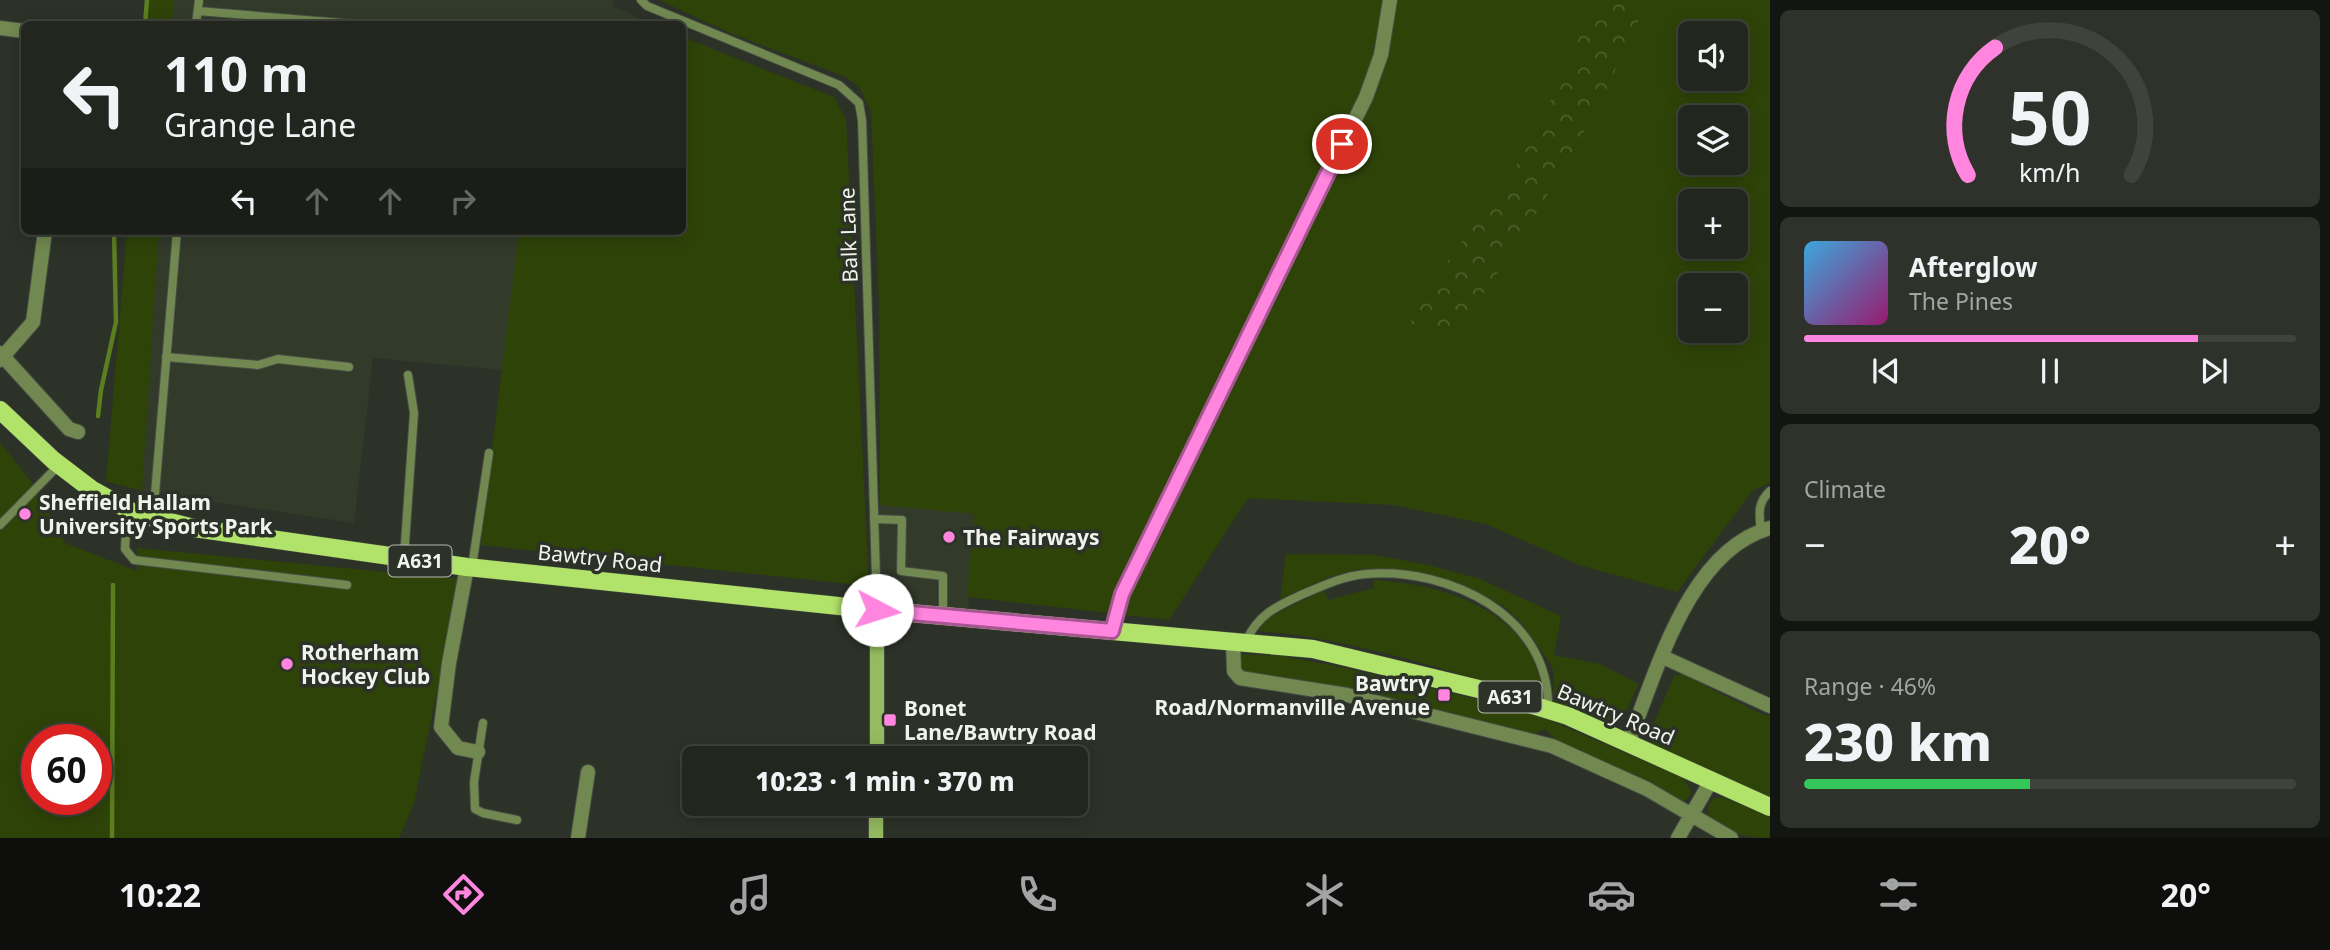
<!DOCTYPE html>
<meta charset="utf-8">
<style>
:root{--surface:#22261e;--page:#2e322b;--text:#f1f3f6;--muted:#a2a5a4;--line:#3f433c;--accent:#ff85df}
body{margin:0;font-family:"Noto Sans",sans-serif;background:var(--page);color:var(--text);height:100vh;display:flex;flex-direction:column;font-size:26px;white-space:nowrap}
*{box-sizing:border-box;margin:0}
p{font-size:23px;color:var(--muted)}
.icon{flex:none;width:38px;height:38px;fill:none;stroke:currentColor;stroke-width:2;stroke-linecap:round;stroke-linejoin:round}
.map{position:relative;flex:1;overflow:hidden}
.drawer{display:flex;flex-direction:column;gap:10px;padding:10px;background:#131510;width:560px}
.drawer>*{flex:none}
.banner{position:absolute;left:21px;top:21px;width:665px;height:214px;border-radius:10px;box-shadow:0 4px 18px #0003,0 0 0 2px var(--line);background:#22261e;color:var(--text);overflow:hidden}
.tools{position:absolute;left:1678px;top:21px;display:grid;gap:14px}
.tools a{display:grid;place-items:center;width:70px;height:70px;border-radius:10px;background:var(--surface);box-shadow:0 4px 18px #0003,0 0 0 2px var(--line);font-size:35px}
.speed{position:absolute;left:21px;top:724px;display:flex;gap:14px;font-size:35px;font-weight:700;text-align:center}
.speed>*{display:grid;place-content:center;width:91px;height:91px;border-radius:50%;background:var(--surface);box-shadow:0 4px 18px #0003,0 0 0 2px var(--line);line-height:1}
.speed .limit{border:10px solid #d22;background:#fff;color:#111}
.pin{position:absolute;display:grid;place-items:center;width:60px;height:60px;color:#fff;margin:-30px;border:4px solid #fff;border-radius:50%;box-shadow:0 2px 7px #0007}
.me{position:absolute;width:77px;margin:-38px;rotate:95deg;stroke-linejoin:round;filter:drop-shadow(0 0 5px #0008)}
.turn{display:flex;align-items:center;gap:24px;height:147px;padding:0 28px;font-size:32px}
.turn .icon{width:91px;height:91px;stroke-width:2.5}
.turn b{display:block;font-size:49px;line-height:60px}
.lanes{display:flex;align-items:center;height:66px;padding:0 28px;background:#0003;justify-content:center;gap:35px;direction:ltr}
.lanes .off{opacity:.35}
.big{font-size:52px;font-weight:800;line-height:1.1}
.drawer .widget{flex:1;display:flex;flex-direction:column;justify-content:center;gap:10px;min-width:0;padding:0 24px;border-radius:10px;background:var(--page)}
.drawer .dial{align-items:center;gap:0}
.dial svg{height:182px;overflow:visible;fill:none;stroke:var(--line);stroke-width:7;stroke-linecap:round;text-anchor:middle}
.dial text{fill:var(--text);stroke:none}
.song{display:flex;align-items:center;gap:21px}
.cover{width:84px;height:84px;border-radius:10px;background:linear-gradient(135deg,hsl(200 70% 55%),hsl(320 70% 35%))}
.played{height:7px;border-radius:4px;background:linear-gradient(90deg,var(--accent) 80%,var(--line) 80%)}
.keys{display:flex;justify-content:space-around;direction:ltr}
.heat{display:flex;justify-content:space-between;align-items:center;font-size:38px;direction:ltr}
.charge{height:10px;border-radius:5px;background:linear-gradient(90deg,#34c759 46%,var(--line) 0)}
.trip{position:absolute;left:682px;top:746px;width:406px;height:70px;border-radius:10px;background:var(--surface);box-shadow:0 4px 18px #0003,0 0 0 2px var(--line);font-weight:800;line-height:70px;text-align:center}
.menu{display:flex;height:112px;justify-content:space-around;align-items:center;background:#0e0f0c;color:var(--muted)}
.menu .icon{width:49px;height:49px}
.menu .selected{color:var(--accent)}
.menu b{font-size:32px;color:var(--text)}
main{display:flex;flex:1;min-height:0}
.map>svg:first-child{display:block}
</style>
<main>
<div class="map">
<svg width="1770" height="838" viewBox="0 0 1770 838">
<defs>
<pattern id="forest-crowns" width="20" height="18" patternUnits="userSpaceOnUse" patternTransform="scale(1.75)"><rect width="20" height="18" fill="#2e4308"/><path d="M2 6a3 3 0 1 1 6 0M12 15a3 3 0 1 1 6 0" fill="none" stroke="#4d5f2c"/></pattern>
</defs>
<rect width="100%" height="100%" fill="#2d3228"/>
<path fill="#323a2a" d="M174,0H614L613,6L653,24H172Z
M159,231H519L503,370L373,358L354,523L142,491Z
M874,504L974,514L968,618L877,610Z"/>
<path fill="#2e4308" fill-rule="evenodd" d="M147,0H174L172,24H145Z
M659,0H1770V483L1753,490L1677,592L1579,565L1486,524L1393,505L1248,498L1169,620L967,597L974,514L880,505L879,306L871,112L859,87L846,77L730,33ZM1690,33H1736V79H1690ZM1690,117H1736V163H1690ZM1690,201H1736V247H1690ZM1690,285H1736V331H1690Z
M683,37L834,97L846,119L869,586L480,545L519,231L649,236L650,231H682Z
M127,231H159L142,491L106,481Z
M0,442L33,484L65,543L137,571V548L460,579L414,803L399,838H0ZM37,740H96V800H37Z
M1286,554L1375,555L1428,565L1480,579L1561,616L1554,655L1600,664L1639,684L1621,722H1608L1553,701L1554,674L1551,665L1520,621L1504,606L1446,581L1419,573L1358,569L1329,577L1280,599Z
M1374,580C1448,585 1537,612 1543,699C1450,672 1355,638 1258,631L1267,618L1325,590L1328,600L1374,588Z
M1244,654L1282,656L1336,666L1506,706L1547,719L1683,778L1692,793L1685,801L1676,798L1561,744L1545,729L1534,734L1250,676L1241,671L1237,658Z
M1683,673L1710,682L1707,687L1766,716L1770,713V799L1653,745L1648,737L1674,676Z
M1722,797L1770,817V838C1747,838 1724,834 1708,815L1709,804L1714,798Z"/>
<path fill="url(#forest-crowns)" d="M1594,0H1648L1599,105L1524,235L1463,323L1433,331L1410,323L1446,264L1522,157L1569,64Z"/>
<g fill="none" stroke-linecap="round" stroke-linejoin="round">
<path stroke="#5b7e1f" stroke-width="4.5" d="M145,24L147,0
M98,416L101,390L116,322L114,231
M112,838L113,585"/>
<defs>
<path id="lane" d="M641,0L647,6L839,85L859,103L862,120L877,610
M198,11L354,24
M196,24L199,0
M166,357L258,365L278,359L349,367
M134,513L126,531L125,549L134,560L347,585
M153,518L177,231
M874,519L902,520L901,571L943,576V615
M0,525L59,465
M1761,531C1759,514 1757,503 1770,491
M404,558L414,413L408,375
M472,567L489,453
M1246,641C1258,615 1275,607 1301,595C1322,586 1343,576 1366,574C1449,567 1551,616 1548,709
M483,723L474,782L475,809L483,813L517,820"/>
<path id="street" d="M0,28L24,31
M0,353L69,429L78,432
M0,360L33,322L45,231
M467,567L449,663L441,727L458,748L478,752
M1113,631L1122,594L1366,97L1381,55L1390,0
M1233,640L1234,671L1240,678L1347,695L1552,746L1647,789L1731,838
M1663,657L1770,706
M1628,743C1657,672 1688,551 1770,528
M578,838L588,772
M1678,838L1712,779"/>
<path id="secondary" d="M877,758V610
M876,838V803"/>
<path id="primary" d="M0,410L53,460L91,489L134,513L194,528L467,567L877,610L1313,649L1487,691L1568,716L1770,807"/>
</defs>
<use href="#lane" stroke="#484d44" stroke-width="10"/>
<use href="#street" stroke="#484d44" stroke-width="16"/>
<use href="#secondary" stroke="#484d44" stroke-width="16"/>
<use href="#primary" stroke="#484d44" stroke-width="19"/>
<use href="#lane" stroke="#718951" stroke-width="8"/>
<use href="#street" stroke="#718951" stroke-width="14"/>
<use href="#secondary" stroke="#95bb60" stroke-width="14"/>
<use href="#primary" stroke="#b1e269" stroke-width="18"/>
</g>
<g fill="none" stroke-linecap="round" stroke-linejoin="round">
<defs>
<path id="route" d="M877,610L1112,631L1122,594L1342,144"/>
</defs>
<use href="#route" stroke="#a65691" stroke-width="18"/>
<use href="#route" stroke="#ff85df" stroke-width="12"/>
</g>
<g fill="#ff85df" stroke="#2d3228" stroke-width="2.5">
<circle cx="25" cy="514" r="7"/>
<circle cx="949" cy="537" r="7"/>
<circle cx="287" cy="664" r="7"/>
<rect x="1437" y="688" width="14" height="14" rx="3.5"/>
<rect x="883" y="713" width="14" height="14" rx="3.5"/>
</g>
<g text-anchor="middle" dominant-baseline="central" stroke-width="7" stroke-linejoin="round" paint-order="stroke">
<g fill="#2d3228" stroke="#b6bab2" stroke-width="2">
<rect x="388.5" y="545.5" width="63" height="31" rx="5"/>
<rect x="1478.5" y="681.5" width="63" height="31" rx="5"/>
</g>
<g font-size="19" font-weight="bold" fill="#f1f4ed">
<text x="420" y="561">A631</text>
<text x="1510" y="697">A631</text>
</g>
<g font-size="21" fill="#f1f4ed" stroke="#2d3228">
<text transform="translate(848 235) rotate(-92)">Balk Lane</text>
<text transform="translate(600 558) rotate(6)">Bawtry Road</text>
<text transform="translate(1616 714) rotate(23)">Bawtry Road</text>
</g>
<g font-size="21" font-weight="bold" fill="#f1f4ed" stroke="#2d3228" text-anchor="start">
<text x="39" y="502">Sheffield Hallam<tspan x="39" dy="24">University Sports Park</tspan></text>
<text x="963" y="537">The Fairways</text>
<text x="301" y="652">Rotherham<tspan x="301" dy="24">Hockey Club</tspan></text>
<text x="1430" y="683" text-anchor="end">Bawtry<tspan x="1430" dy="24">Road/Normanville Avenue</tspan></text>
<text x="904" y="708">Bonet<tspan x="904" dy="24">Lane/Bawtry Road</tspan></text>
</g>
</g>
</svg>
<div class="tools">
<a><svg class="icon" aria-label="sound" viewBox="0 0 24 24"><path d="M4 9h4l5-4v14l-5-4H4zM17 9q2 3 0 6"/></svg></a>
<a><svg class="icon" aria-label="layers" viewBox="0 0 24 24"><path d="M12 4l9 5-9 5-9-5zM3 14l9 5 9-5"/></svg></a>
<a>+</a>
<a>−</a>
</div>
<div class="speed"><div class="limit">60</div></div>
<div class="pin" style="left:1342px;top:144px;background:#d93025"><svg class="icon" aria-label="arrive" viewBox="0 0 24 24"><path d="M6 21V4h12l-3 4 3 4H6"/></svg></div>
<svg class="me" style="left:877px;top:610px" viewBox="-20 -20 40 40"><circle r="19" fill="#fff"/><path d="M0-13L10 11 0 6-10 11z" fill="#ff85df"/></svg>
<div class="trip">10:23 · 1 min · 370 m</div>
<div class="banner">
<div class="turn"><svg class="icon" aria-label="left" viewBox="0 0 24 24"><path d="M17 20v-9H6M10 6l-5 5 5 5"/></svg><div><b>110 m</b>Grange Lane</div></div>
<div class="lanes"><svg class="icon" aria-label="left" viewBox="0 0 24 24"><path d="M17 20v-9H6M10 6l-5 5 5 5"/></svg><svg class="icon off" aria-label="ahead" viewBox="0 0 24 24"><path d="M12 20V5M6 11l6-6 6 6"/></svg><svg class="icon off" aria-label="ahead" viewBox="0 0 24 24"><path d="M12 20V5M6 11l6-6 6 6"/></svg><svg class="icon off" aria-label="right" viewBox="0 0 24 24"><path d="M7 20v-9h11M14 6l5 5-5 5"/></svg></div>
</div>
</div>
<section class="drawer">
<div class="widget dial"><svg viewBox="0 0 100 80">
<path d="M14 69A42 42 0 1 1 86 69"/>
<path d="M14 69A42 42 0 0 1 26 13" stroke="#ff85df"/>
<text x="50" y="56" font-size="32" font-weight="700">50</text>
<text x="50" y="72" font-size="11">km/h</text>
</svg></div>
<div class="widget">
<div class="song"><i class="cover"></i><div><b>Afterglow</b><p>The Pines</p></div></div>
<div class="played"></div>
<div class="keys"><svg class="icon" aria-label="previous" viewBox="0 0 24 24"><path d="M18 5L8 12l10 7zM5 5v14"/></svg><svg class="icon" aria-label="pause" viewBox="0 0 24 24"><path d="M8 5v14M16 5v14"/></svg><svg class="icon" aria-label="next" viewBox="0 0 24 24"><path d="M6 5l10 7-10 7zM19 5v14"/></svg></div>
</div>
<div class="widget"><p>Climate</p>
<div class="heat"><a>−</a><b class="big">20°</b><a>+</a></div>
</div>
<div class="widget"><p>Range · 46%</p><b class="big">230 km</b><div class="charge"></div></div>
</section>
</main>
<nav class="menu">
<b>10:22</b>
<svg class="icon selected" aria-label="directions" viewBox="0 0 24 24"><path d="M12 3l9 9-9 9-9-9zM9 14v-3h6M13 9l2 2-2 2"/></svg>
<svg class="icon" aria-label="music" viewBox="0 0 24 24"><path d="M9 18V5l10-2v13"/><circle cx="6" cy="18" r="3"/><circle cx="16" cy="16" r="3"/></svg>
<svg class="icon" aria-label="phone" viewBox="0 0 24 24"><path d="M5 4h4l2 5-3 2q2 4 5 5l2-3 5 2v4C11 20 4 13 5 4z"/></svg>
<svg class="icon" aria-label="climate" viewBox="0 0 24 24"><path d="M12 3v18M4 7l16 10M4 17L20 7"/></svg>
<svg class="icon" aria-label="car" viewBox="0 0 24 24"><path d="M5 17H2v-5l4-1 3-4h7l3 4 3 1v5h-3M9 17h6M6 11h13"/><circle cx="7" cy="17" r="2"/><circle cx="17" cy="17" r="2"/></svg>
<svg class="icon" aria-label="filters" viewBox="0 0 24 24"><path d="M4 7h16M4 17h16"/><circle cx="9" cy="7" r="2"/><circle cx="15" cy="17" r="2"/></svg>
<b>20°</b>
</nav>
